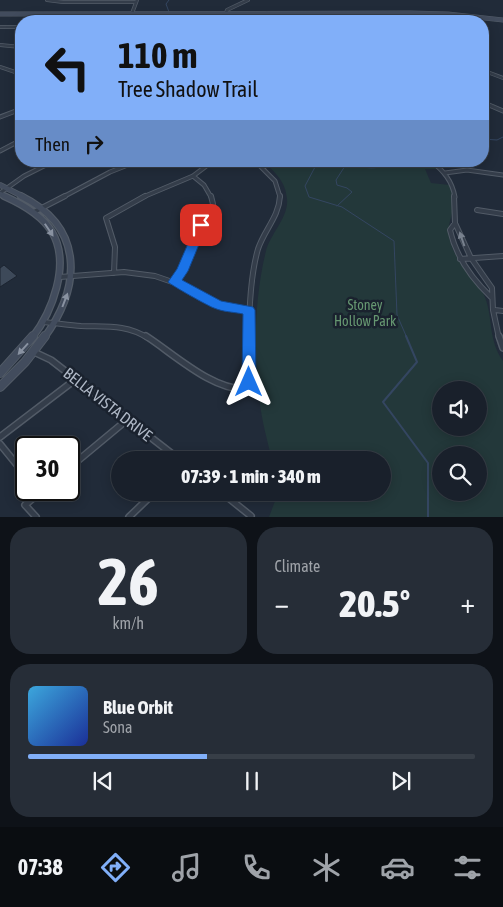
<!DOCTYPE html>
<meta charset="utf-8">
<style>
:root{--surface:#19202b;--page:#262d37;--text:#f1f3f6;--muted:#9fa3a9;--line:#373e47;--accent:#81aff9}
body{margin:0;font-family:"Asap Condensed",sans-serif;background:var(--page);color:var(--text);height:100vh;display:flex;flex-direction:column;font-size:19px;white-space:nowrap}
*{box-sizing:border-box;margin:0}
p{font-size:16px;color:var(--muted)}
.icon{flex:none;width:28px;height:28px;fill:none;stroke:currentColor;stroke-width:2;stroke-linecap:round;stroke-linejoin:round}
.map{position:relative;height:517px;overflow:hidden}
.drawer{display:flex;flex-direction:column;gap:10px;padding:10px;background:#0e1218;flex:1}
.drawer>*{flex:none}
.guide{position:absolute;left:15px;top:15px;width:474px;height:152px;border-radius:20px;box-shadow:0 2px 12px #0003,0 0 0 1px var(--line);background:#81aff9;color:#111;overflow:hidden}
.fabs{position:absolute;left:432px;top:381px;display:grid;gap:10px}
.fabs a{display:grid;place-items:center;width:55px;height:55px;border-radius:50%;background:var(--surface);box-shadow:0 2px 12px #0003,0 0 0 1px var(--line);font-size:25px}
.speed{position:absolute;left:15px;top:436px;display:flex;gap:10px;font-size:25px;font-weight:700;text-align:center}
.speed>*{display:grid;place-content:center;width:65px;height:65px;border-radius:50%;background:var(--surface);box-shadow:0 2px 12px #0003,0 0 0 1px var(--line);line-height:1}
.speed .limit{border:2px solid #111;border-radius:8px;background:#fff;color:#111}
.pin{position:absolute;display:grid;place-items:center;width:42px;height:42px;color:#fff;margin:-21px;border-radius:10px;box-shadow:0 2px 8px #0006}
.me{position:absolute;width:55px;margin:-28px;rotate:0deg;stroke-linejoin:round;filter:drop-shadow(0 0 4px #0008)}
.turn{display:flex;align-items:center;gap:18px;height:105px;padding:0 20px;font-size:22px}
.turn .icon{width:65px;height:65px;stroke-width:2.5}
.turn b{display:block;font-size:35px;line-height:42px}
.then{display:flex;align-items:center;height:48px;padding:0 20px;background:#0003;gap:10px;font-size:19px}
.big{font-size:38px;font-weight:800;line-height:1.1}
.drawer .tile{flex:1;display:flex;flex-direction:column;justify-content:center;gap:8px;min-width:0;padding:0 18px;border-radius:20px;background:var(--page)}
.drawer .dial{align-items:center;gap:0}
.dial b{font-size:65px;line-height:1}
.song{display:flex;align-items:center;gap:15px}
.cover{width:60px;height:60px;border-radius:8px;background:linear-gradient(135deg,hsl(200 70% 55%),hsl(230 70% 35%))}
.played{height:5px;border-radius:2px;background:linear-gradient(90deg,var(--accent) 40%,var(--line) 40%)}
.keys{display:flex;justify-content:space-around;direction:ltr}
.heat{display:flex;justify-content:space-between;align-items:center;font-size:28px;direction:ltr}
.drawer .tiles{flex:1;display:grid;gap:10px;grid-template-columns:1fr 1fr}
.tile:last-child{grid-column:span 2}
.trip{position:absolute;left:111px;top:451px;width:280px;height:50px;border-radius:25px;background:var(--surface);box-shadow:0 2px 12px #0003,0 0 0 1px var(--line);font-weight:800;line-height:50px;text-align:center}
.menu{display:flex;height:80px;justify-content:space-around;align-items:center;background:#0a0d11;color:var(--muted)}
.menu .icon{width:35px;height:35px}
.menu .on{color:var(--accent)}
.menu b{font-size:22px;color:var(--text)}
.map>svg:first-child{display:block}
</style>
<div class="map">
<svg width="503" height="517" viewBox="0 0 503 517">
<rect width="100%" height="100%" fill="#212b39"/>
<path fill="#23383a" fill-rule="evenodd" d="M263,161H427L437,169H425L431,183L450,185C461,210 444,219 450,241C455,261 471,272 481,289C495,313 486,337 503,361V517H269L278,493L382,492V460H272C267,439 261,418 259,396C253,352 255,294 266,251C270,234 289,217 287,199C286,182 275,172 263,161ZM441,390H479V428H441ZM441,455H479V492H441Z"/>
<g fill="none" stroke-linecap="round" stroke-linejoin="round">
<path stroke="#344661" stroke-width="1" d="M169,0L166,4L169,12
M171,15L174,21
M482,139L497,140L503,137
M311,161L315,167L305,186L309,197L342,207L394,241L397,315L407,338
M337,206L352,192L347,188L337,185L336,180L345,166C357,164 367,170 379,167L373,161"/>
<path stroke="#344661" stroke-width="2" d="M406,336L417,362L383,402L428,463V517"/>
</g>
<path fill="#3d4959" stroke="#1c2430" d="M4,265L17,276L0,287V268Z"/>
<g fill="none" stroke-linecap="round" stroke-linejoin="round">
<defs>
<path id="street-far3" d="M47,0L63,2H136
M267,13L270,21
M131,16L137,0
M225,16L227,10L248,0
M0,27H21
M0,45L21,47
M0,67L21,74
M482,70L503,78"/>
<path id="street-far2" d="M482,102L503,111
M0,117L21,109
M0,151L21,140
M255,161L275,181L280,197
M431,161C444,171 452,181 455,197
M263,167L276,161
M445,173L467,170L503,175
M193,176L204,185L211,197
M0,193L24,176L54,161
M63,197L110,172L138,161
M143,197L193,176L213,161"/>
<path id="street-far1" d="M454,196L455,223
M477,210L503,214
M34,212L65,196
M460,259L503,256
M114,273L115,247L106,218L145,196
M60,277L124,272L155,276L181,285L218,305L249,310
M174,282L182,271L197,232L213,204L211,196
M491,297C471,278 456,257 450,230L455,223L471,258L492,288L493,310L499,338
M495,310L503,311
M42,322C55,323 68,325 81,326C106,327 126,324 148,338
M249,338C249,308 250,277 258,249C264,230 279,217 280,196"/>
<path id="street" d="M146,336C174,354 213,391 247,389L249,382V336
M499,336L503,348
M34,352L51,360L180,460
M0,437L76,379
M0,444L26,476
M69,468L128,419
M221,492L251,516
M36,517L25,505L43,490
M129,517L155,492"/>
<path id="secondary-far3" d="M0,14L410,13L448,14L503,20"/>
<path id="secondary-far2" d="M0,185L24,197
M0,194L7,197"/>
<path id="secondary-far1" d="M4,196C22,204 42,215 52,232C71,264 52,312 32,338
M21,196C84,227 82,286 44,338"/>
<path id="secondary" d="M0,373L33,336
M0,387L25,362L45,336"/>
</defs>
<use href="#street-far3" stroke="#525b67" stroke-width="4"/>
<use href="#street-far2" stroke="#525b67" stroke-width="5"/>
<use href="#street-far1" stroke="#525b67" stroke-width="6"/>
<use href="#street" stroke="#525b67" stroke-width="8"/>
<use href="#secondary-far3" stroke="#525b67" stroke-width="5"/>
<use href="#secondary-far2" stroke="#525b67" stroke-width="6"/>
<use href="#secondary-far1" stroke="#525b67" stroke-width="8"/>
<use href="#secondary" stroke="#525b67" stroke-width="10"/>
<use href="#street-far3" stroke="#343d4a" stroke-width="2.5"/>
<use href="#street-far2" stroke="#343d4a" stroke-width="3"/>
<use href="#street-far1" stroke="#343d4a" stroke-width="4"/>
<use href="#street" stroke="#343d4a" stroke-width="5"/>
<use href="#secondary-far3" stroke="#424c5d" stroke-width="4"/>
<use href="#secondary-far2" stroke="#424c5d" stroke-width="4.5"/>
<use href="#secondary-far1" stroke="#424c5d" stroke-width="5.5"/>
<use href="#secondary" stroke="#424c5d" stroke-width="8"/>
</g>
<defs><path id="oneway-solid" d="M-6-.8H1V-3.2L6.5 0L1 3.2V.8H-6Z" transform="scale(1.25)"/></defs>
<g fill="#8992a1">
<use href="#oneway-solid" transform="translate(49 230) rotate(56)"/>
<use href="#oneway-solid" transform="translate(65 300) rotate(-69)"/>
<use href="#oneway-solid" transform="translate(23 349) rotate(132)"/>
</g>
<use fill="#78818e" href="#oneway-solid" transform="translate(462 239) rotate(-109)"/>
<path fill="#1a73e8" stroke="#114b97" d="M201,222L207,225L188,271L182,280L221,301L253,307L255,310L256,382L254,387L249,388L244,387L242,382L243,314C234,312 223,312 214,308C208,306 171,285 168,282L177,269L196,225Z"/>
<g text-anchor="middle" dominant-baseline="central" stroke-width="5" stroke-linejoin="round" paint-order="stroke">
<g font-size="14" fill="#669771" stroke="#1a222e">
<text x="365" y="305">Stoney<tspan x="365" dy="16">Hollow Park</tspan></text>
</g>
<g font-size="16" fill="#afb8c6" stroke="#1a222e">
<text transform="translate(108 404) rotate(38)">BELLA VISTA DRIVE</text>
</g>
</g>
</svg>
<div class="fabs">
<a><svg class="icon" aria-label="sound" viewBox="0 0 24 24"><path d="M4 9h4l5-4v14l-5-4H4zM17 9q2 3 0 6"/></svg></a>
<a><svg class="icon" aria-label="search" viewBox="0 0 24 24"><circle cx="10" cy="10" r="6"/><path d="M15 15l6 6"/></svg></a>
</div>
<div class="speed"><div class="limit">30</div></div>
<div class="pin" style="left:201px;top:225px;background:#d93025"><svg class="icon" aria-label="arrive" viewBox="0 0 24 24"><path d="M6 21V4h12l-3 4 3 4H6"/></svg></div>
<svg class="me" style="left:249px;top:382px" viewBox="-20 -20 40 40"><path d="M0-17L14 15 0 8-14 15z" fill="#1a73e8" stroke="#fff" stroke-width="4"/></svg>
<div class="trip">07:39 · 1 min · 340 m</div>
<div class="guide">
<div class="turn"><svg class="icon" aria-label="left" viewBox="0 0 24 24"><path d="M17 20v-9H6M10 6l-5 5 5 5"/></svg><div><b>110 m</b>Tree Shadow Trail</div></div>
<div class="then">Then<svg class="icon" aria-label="right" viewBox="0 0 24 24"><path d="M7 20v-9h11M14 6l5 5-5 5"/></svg></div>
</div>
</div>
<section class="drawer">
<div class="tiles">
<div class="tile dial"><b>26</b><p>km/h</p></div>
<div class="tile"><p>Climate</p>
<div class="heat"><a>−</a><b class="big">20.5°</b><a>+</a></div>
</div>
<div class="tile">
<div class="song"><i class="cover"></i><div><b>Blue Orbit</b><p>Sona</p></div></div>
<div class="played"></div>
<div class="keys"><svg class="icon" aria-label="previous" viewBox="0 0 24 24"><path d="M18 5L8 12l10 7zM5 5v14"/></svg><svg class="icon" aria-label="pause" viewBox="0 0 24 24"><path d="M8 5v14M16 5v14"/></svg><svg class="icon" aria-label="next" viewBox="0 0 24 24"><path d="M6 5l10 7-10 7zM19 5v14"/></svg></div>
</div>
</div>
</section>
<nav class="menu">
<b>07:38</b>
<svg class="icon on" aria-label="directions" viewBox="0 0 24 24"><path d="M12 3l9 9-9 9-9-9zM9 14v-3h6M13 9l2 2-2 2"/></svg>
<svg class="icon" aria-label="music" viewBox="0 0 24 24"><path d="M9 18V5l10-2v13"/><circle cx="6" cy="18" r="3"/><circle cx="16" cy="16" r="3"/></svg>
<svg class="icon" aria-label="phone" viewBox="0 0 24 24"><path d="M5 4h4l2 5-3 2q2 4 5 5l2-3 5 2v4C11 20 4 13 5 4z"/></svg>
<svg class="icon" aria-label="climate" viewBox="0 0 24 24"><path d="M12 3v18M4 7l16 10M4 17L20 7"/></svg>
<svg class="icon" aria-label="car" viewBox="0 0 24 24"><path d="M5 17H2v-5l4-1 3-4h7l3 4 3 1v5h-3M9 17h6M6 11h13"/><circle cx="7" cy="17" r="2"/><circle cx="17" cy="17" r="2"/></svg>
<svg class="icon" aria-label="filters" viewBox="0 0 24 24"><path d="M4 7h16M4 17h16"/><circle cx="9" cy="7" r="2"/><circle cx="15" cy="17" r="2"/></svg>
</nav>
